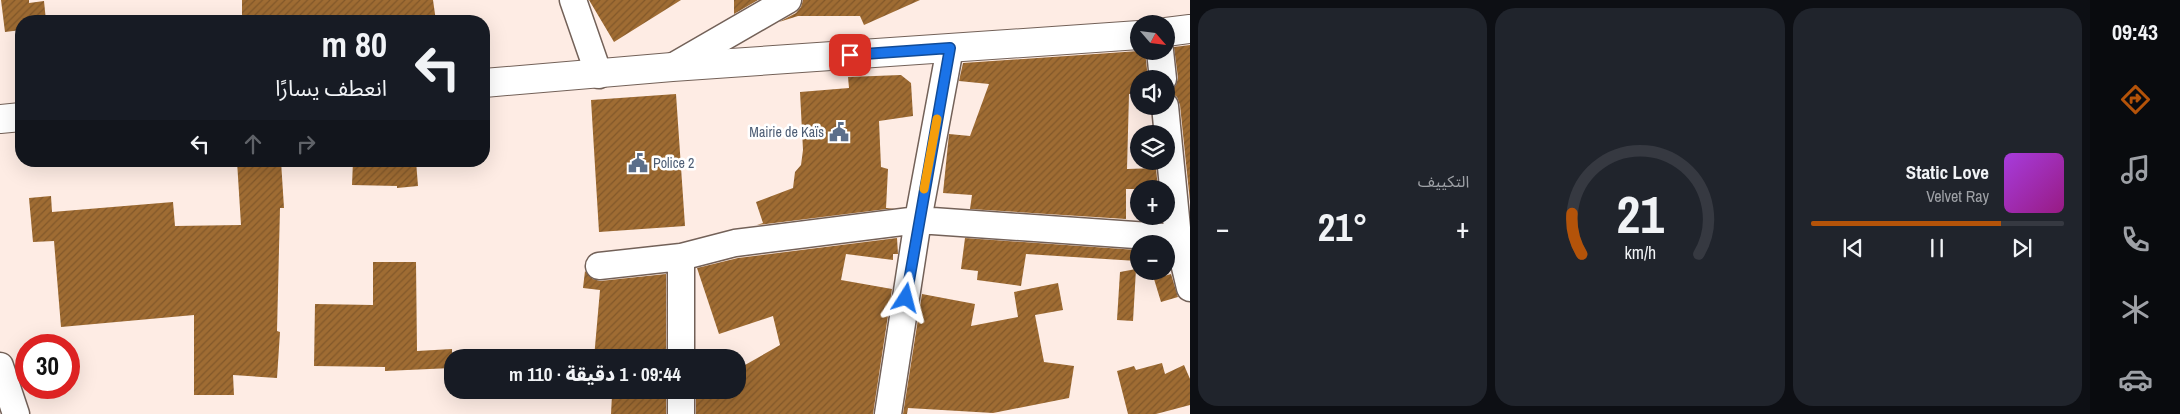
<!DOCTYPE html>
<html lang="ar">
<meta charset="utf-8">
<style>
:root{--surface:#171b24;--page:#20242c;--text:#f1f3f6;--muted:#9ea1a6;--line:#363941;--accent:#b45309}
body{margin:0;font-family:"Archivo Narrow","Noto Sans Arabic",sans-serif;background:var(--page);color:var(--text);direction:rtl;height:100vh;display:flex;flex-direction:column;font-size:19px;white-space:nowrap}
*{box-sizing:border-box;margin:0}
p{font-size:16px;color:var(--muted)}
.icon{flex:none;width:28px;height:28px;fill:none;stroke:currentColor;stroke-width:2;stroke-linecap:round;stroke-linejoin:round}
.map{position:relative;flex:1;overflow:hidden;direction:ltr}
.sheet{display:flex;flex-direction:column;gap:8px;padding:8px;background:#0d0f14;width:900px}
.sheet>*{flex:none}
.guide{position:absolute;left:15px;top:15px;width:475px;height:152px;border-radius:20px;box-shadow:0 5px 20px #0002;direction:rtl;background:#171b24;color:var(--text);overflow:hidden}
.needle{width:32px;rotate:118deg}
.tools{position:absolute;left:1130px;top:15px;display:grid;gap:10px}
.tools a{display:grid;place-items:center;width:45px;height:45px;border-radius:50%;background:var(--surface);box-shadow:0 5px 20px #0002;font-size:25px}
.speed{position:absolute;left:15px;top:334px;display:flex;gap:10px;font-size:25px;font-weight:700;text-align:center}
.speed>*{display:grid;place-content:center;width:65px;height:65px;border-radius:50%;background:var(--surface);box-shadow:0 5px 20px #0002;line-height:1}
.speed .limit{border:8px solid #d22;background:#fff;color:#111}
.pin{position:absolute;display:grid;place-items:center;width:42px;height:42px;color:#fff;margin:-21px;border-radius:10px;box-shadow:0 2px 8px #0006}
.me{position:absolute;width:55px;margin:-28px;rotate:9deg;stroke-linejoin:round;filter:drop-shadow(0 0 4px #0008)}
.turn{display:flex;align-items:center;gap:18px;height:105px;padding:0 20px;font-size:22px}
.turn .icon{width:65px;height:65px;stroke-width:2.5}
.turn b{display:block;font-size:35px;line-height:42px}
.lanes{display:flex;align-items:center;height:48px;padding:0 20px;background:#0003;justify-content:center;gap:25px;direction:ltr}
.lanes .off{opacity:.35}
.big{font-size:38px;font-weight:800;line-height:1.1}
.sheet .tile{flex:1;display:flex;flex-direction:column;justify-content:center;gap:8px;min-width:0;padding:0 18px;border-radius:20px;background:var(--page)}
.sheet .dial{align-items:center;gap:0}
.dial svg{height:130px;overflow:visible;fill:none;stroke:var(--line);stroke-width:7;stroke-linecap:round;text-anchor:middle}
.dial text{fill:var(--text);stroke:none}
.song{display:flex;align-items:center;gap:15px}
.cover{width:60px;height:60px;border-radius:8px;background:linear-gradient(135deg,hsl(280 70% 55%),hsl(310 70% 35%))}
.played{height:5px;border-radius:2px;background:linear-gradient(90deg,var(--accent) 75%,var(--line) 75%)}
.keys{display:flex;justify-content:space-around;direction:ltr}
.heat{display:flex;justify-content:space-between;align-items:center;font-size:28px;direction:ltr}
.sheet .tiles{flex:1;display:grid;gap:8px;grid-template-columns:repeat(3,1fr)}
.trip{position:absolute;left:444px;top:349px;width:302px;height:50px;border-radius:20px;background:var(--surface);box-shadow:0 5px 20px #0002;font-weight:800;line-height:50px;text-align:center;direction:rtl}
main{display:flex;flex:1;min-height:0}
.menu{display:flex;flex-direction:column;width:90px;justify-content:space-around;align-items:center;background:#090b0e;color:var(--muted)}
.menu .icon{width:35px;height:35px}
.menu .on{color:var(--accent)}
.menu b{font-size:22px;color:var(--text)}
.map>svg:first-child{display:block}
</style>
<main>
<nav class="menu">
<b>09:43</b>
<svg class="icon on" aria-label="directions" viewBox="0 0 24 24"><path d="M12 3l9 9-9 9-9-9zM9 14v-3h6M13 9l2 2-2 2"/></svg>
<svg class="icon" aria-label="music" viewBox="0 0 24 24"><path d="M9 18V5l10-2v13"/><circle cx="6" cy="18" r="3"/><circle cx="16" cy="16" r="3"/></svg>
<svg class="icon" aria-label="phone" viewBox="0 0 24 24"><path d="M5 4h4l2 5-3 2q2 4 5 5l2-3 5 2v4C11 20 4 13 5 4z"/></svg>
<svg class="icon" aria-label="climate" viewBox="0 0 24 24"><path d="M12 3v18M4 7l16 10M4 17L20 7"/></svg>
<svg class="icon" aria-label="car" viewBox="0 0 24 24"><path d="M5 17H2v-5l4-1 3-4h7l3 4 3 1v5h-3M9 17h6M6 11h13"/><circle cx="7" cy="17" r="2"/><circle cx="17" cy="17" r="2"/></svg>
</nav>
<section class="sheet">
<div class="tiles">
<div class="tile">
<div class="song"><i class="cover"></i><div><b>Static Love</b><p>Velvet Ray</p></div></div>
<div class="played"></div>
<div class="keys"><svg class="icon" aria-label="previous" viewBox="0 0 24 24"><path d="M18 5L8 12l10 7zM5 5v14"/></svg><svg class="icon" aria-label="pause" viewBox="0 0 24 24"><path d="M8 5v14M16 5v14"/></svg><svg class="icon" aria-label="next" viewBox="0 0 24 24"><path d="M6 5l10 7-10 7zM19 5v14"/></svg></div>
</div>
<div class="tile dial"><svg viewBox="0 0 100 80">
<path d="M14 69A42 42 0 1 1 86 69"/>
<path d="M14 69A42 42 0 0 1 8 44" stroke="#b45309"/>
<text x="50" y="56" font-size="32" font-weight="700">21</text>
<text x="50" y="72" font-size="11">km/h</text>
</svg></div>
<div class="tile"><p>التكييف</p>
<div class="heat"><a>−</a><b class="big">21°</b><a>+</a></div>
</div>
</div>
</section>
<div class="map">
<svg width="1190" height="414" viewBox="0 0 1190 414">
<defs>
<pattern id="building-hatch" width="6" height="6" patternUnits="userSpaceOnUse" patternTransform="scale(1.25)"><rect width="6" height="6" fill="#9f6c33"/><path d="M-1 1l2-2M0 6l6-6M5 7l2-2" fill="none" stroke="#82582a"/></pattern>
</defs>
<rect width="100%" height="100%" fill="#feece4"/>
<path fill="url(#building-hatch)" d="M1,0H29V3L44,1L46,21H21V30L5,32Z
M242,0H433L436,21H242Z
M589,0H681L614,42Z
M734,0H758L734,14Z
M803,0H920L864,25L860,16H798L779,22L796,13L801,7Z
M1190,45V202L1180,105L1177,97L1170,92L1176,85L1178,78L1174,47Z
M1139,51H1145L1148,79H1139V93L1129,94L1127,169L1156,168L1158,189H1126V219L970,209L972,195L943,193L949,134L970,136L989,84L959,81L963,63Z
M901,75L911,83L913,116L879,121L881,167L888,169L886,208H895L757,225L763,223L756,202L793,188L795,172L801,165L803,150L800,92L849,88L848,77Z
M676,94L685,226L599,232L591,100Z
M237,161H281L284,208H280L277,331L280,332L277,378L233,375L234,395H194V315L61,327L54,241L33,242L29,198L51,196L52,212L173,202L175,226L241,225Z
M353,161H416L418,186L397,188V186L352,185Z
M897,238L898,254H893V260L846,254L841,280L892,289L873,414H696V390H738V369L780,345L773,316L719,334L697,268L738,258Z
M965,238L1137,250V261L1026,254L1021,286L977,280L978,271L961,269Z
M373,262H416L417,351L452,349V368L385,371V367L314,366L315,304L373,305Z
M1136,269L1133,321L1117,320L1120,272Z
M585,271L593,279L600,281L666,274V353L652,358H594L600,290L583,288Z
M1171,274L1178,297L1161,302L1154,279Z
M1058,283L1063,310L1035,315L1044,362L1074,366L1069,398L993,413L908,408L907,414H903L922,294L975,304L971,326L1018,317L1014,292Z
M1162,363L1165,374L1184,365L1190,379V405L1156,414H1128L1117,371L1134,366L1136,370Z
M638,390H666V414H611L612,395L637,397Z"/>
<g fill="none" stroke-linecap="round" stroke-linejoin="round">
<defs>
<path id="minor" d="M573,0L599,75
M1160,51L1163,79
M672,67L788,0
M1165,106L1178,238L1190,288
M681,257V358
M599,266L681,257L735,243L918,220L1178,238
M0,366L16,414
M681,390V414
M888,414L918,220L950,48"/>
<path id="major" d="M1166,32L1190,29
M484,83L672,67L1139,35
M0,119L21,117"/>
</defs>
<use href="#minor" stroke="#736158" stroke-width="29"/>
<use href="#major" stroke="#736158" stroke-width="30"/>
<use href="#minor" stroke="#fff" stroke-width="26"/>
<use href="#major" stroke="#fff" stroke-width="28"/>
</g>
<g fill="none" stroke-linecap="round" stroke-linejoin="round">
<defs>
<path id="route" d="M850,55L950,48L906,298"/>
</defs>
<use href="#route" stroke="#114b97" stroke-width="12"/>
<use href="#route" stroke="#1a73e8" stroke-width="9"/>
<path stroke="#f59e0b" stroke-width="9" d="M924,189L937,119"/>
</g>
<defs>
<symbol id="civic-bare" viewBox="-9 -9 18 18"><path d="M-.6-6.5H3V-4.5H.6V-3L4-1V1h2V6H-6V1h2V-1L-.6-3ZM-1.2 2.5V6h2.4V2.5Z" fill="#5c6f8a" stroke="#fff" stroke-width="2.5" paint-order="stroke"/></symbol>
</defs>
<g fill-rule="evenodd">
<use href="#civic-bare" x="825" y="118" width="28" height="28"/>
<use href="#civic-bare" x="624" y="149" width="28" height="28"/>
</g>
<g text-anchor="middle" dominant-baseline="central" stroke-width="5" stroke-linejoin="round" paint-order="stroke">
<g font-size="14" fill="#4e5e75" stroke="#fff" text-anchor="end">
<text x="824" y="132">Mairie de Kaïs</text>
<text x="653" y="163" text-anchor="start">Police 2</text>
</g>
</g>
</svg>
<div class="tools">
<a><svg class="needle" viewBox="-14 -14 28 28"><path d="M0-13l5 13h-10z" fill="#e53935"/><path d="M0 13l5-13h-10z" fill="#9ea1a6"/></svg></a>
<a><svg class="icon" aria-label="sound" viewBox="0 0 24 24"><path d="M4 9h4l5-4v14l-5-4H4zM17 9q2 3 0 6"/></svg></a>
<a><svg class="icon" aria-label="layers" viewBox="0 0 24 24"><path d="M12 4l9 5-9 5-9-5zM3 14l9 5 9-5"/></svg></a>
<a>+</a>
<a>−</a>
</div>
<div class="speed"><div class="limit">30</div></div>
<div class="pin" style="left:850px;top:55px;background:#d93025"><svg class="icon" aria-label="arrive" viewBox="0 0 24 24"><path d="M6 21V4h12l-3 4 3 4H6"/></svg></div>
<svg class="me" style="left:906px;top:298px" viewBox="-20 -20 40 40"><path d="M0-17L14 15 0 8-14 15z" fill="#1a73e8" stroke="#fff" stroke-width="4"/></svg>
<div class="trip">09:44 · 1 دقيقة · 110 m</div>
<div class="guide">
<div class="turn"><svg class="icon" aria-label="left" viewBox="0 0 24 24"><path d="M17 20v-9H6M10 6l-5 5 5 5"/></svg><div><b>80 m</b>انعطف يسارًا</div></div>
<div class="lanes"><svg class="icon" aria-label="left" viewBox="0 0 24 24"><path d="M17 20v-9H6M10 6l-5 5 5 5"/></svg><svg class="icon off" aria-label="ahead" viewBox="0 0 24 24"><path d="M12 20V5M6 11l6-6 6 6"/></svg><svg class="icon off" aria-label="right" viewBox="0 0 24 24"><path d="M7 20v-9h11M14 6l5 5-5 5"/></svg></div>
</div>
</div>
</main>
